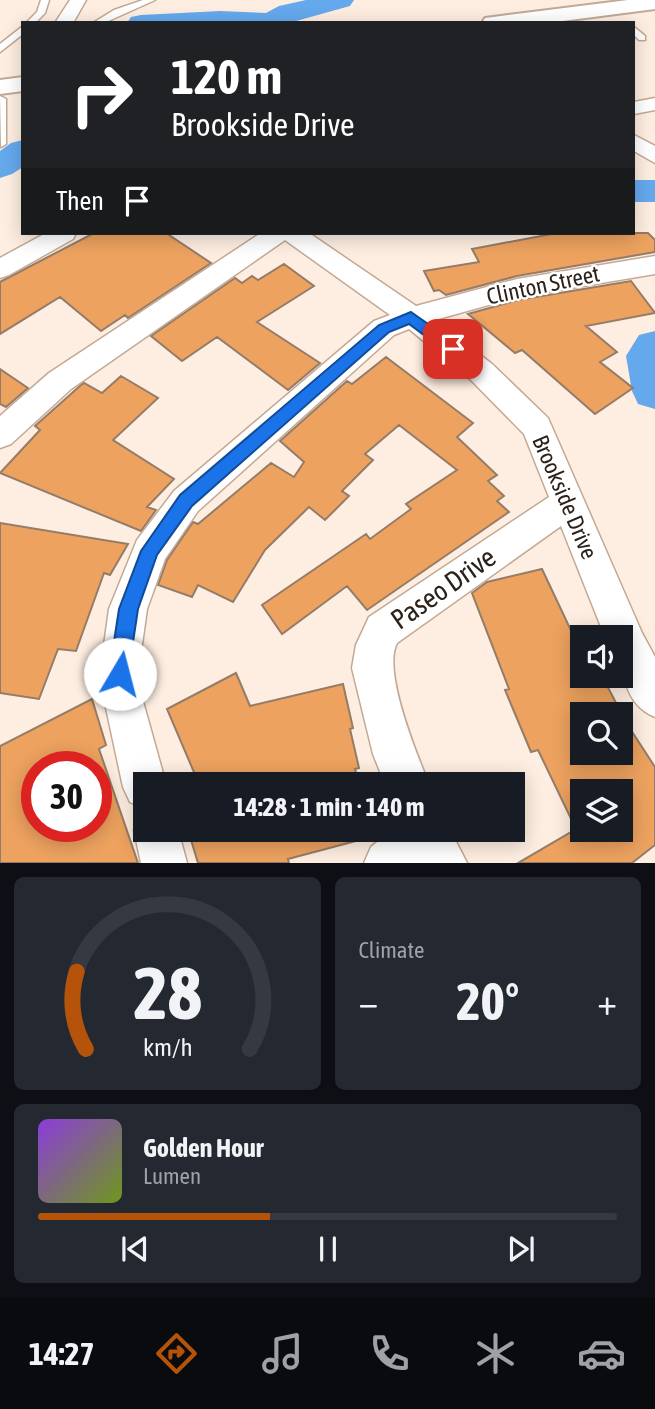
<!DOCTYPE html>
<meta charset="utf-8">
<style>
:root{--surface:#171b24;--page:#242831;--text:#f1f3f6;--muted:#9ea1a6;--line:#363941;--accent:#b45309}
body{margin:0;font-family:"Asap Condensed",sans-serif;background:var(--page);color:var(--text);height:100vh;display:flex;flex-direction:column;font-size:26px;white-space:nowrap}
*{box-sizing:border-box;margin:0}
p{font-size:23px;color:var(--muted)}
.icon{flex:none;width:38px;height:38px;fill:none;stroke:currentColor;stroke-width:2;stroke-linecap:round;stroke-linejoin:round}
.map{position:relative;height:863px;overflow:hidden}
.side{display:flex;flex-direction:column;gap:14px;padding:14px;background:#0d0f14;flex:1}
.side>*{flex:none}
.guide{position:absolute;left:21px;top:21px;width:614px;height:214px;border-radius:0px;box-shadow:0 4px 18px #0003;background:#202124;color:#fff;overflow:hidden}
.buttons{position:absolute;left:570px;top:625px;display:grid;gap:14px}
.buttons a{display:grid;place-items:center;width:63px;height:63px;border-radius:0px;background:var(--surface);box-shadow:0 4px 18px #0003;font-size:35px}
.speed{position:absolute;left:21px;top:751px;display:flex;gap:14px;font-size:35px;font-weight:700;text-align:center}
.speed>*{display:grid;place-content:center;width:91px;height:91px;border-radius:50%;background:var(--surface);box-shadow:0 4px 18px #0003;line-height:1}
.speed .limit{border:10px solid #d22;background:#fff;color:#111}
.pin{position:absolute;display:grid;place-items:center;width:60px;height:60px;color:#fff;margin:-30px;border-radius:14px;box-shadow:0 4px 10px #0006}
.me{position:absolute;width:77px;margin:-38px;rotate:8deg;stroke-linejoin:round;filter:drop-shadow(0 0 5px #0008)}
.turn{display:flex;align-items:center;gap:24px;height:147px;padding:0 35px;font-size:32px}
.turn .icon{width:91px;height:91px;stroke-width:2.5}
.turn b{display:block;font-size:49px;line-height:60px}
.then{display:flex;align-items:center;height:66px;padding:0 35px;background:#0003;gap:14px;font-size:26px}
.big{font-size:52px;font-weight:700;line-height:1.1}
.side .card{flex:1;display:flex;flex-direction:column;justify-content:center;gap:10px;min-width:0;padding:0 24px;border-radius:10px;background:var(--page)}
.side .dial{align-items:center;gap:0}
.dial svg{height:182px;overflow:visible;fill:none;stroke:var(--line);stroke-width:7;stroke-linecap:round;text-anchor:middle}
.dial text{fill:var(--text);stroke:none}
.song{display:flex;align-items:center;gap:21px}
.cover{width:84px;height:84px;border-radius:10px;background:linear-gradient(135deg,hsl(270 70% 55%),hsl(80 70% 35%))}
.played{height:7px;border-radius:4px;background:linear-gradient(90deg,var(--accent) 40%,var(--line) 40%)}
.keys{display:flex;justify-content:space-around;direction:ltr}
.heat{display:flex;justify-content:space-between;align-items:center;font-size:38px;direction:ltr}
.side .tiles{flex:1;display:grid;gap:14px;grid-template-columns:1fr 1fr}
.card:last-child{grid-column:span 2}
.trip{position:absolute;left:133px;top:772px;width:392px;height:70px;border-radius:0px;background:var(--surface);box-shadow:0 4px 18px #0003;font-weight:700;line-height:70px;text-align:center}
.tabs{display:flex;height:112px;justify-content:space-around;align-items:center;background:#090b0e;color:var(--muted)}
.tabs .icon{width:49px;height:49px}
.tabs .selected{color:var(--accent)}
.tabs b{font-size:32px;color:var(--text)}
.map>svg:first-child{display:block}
</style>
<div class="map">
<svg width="655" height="863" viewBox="0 0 655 863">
<rect width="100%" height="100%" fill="#feeee1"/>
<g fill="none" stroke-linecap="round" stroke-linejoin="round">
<path fill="#65a9ed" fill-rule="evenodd" d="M306,0H354L350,6L289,23H127L131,17L141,15L220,11L266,13L279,6Z
M23,140V167L12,174L0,178V151L11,143Z
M634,180H655V202H634Z
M655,331V409L638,404L632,391L626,356L639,335Z"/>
</g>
<path fill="#eda25f" stroke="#947c68" stroke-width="2" fill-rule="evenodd" d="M94,233H166L211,263L128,318L125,315L101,331L60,297L0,334V282Z
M557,233H648L655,240V252L517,276L446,295L439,290L434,291L424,271L479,262L472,249Z
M284,264L314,286L257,322L320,363L288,390L217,337L182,361L151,336L235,278L242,283L252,276L258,280Z
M631,281L655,313L586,326L617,352L600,362L633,388L595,414L522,350L515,353L468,314L518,300Z
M386,357L473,423L457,437L497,475L488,481L504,496L497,501L509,512L367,610L347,586L282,634L262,605L366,534L370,539L411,509L406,504L457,470L399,425L365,454L373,460L342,491L349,496L325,520L309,507L265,550L233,602L198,585L192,597L158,585L167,560L193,522L198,524L271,463L294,477L304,462L280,441L347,381L352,384Z
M0,369L28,388L6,407L0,404Z
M121,376L158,398L113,440L174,479L147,507L156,510L141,531L0,473L40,430L35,426L81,385L84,383L102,393Z
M0,523L128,544L110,575L104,573L76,651L58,649L39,699L0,693Z
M542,569L583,656V676H602L627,724L655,767V845L632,863H518L576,829L538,750L531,752L505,690L509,689L472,593L487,582ZM583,714H621V752H583ZM583,791H621V830H583Z
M236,673L250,706L343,684L353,728L350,729L359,768L355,769L359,784H199L167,709Z
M92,699L106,745L99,749L138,863H0V746ZM37,766H96V826H37Z
M188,830H370L371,837L288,859L289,863H198Z"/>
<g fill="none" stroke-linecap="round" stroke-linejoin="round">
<defs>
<path id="service" d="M41,0H49L45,13L35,23H26L37,12Z
M143,0H155L104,23H93L114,10Z
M23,26V34L0,52V44Z
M634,27L645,36V40H639L634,35Z
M0,96L6,99V144L1,147Z"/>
<path id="minor" d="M70,0H86L73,23H55Z
M655,98V110L634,114V102Z
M634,135L655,146V163L634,151Z
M46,233H76L73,239L9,275L0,278V258Z
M261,233H309L416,306L517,279L655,256V274L517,297L435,320L492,364L548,418L642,633L655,657V717C623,704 621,668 621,637H605L561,526L397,643C382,671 417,755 429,784H385L373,754L352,668L356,645L369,617L549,497L524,434L471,380L409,329L394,335L198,511L165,559L147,609L137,680L166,784H145V809L130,802L123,787L103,694L106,687L100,674L109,609L137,540L174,491L374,321L390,315L285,240L71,389L11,444L0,448V416L49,373Z
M145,812V830H178L187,863H141L134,830L140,814Z
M392,830H450L467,863H364L371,847Z"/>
<path id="primary" d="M628,0H655V9L547,23H482L485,18L493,17Z
M23,77V91L0,94V80Z"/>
</defs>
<use href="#service" stroke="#c2a994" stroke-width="3"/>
<use href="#minor" stroke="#c2a994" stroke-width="3"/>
<use href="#primary" stroke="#c2a994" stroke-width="4"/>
<use href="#service" fill="#fff" fill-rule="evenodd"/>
<use href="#minor" fill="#fff" fill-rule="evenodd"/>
<use href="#primary" fill="#fff" fill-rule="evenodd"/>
</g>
<path fill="#1a73e8" stroke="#114b97" stroke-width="2" d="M411,312L458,345L460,349L458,353H448L409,324L389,332L192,506L157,555L138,609L127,682L120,684L112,682L109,674L119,609L141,551L180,495L379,325Z"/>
<g text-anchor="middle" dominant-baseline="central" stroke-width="5" stroke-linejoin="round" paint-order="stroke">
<g font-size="23" fill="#2c221a" stroke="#fff">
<text transform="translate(543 285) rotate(-12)">Clinton Street</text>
<text transform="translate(565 497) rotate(67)">Brookside Drive</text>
</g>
<g font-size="28" fill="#2c221a" stroke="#fff">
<text transform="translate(443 588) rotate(-35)">Paseo Drive</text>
</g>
</g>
</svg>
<div class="buttons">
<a><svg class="icon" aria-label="sound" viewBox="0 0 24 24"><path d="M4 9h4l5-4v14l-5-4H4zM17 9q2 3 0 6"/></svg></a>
<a><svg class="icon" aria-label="search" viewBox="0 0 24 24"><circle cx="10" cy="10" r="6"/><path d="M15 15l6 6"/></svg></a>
<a><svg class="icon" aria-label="layers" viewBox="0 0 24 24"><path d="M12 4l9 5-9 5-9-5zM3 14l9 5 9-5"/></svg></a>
</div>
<div class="speed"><div class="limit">30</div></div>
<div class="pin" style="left:453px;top:349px;background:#d93025"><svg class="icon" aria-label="arrive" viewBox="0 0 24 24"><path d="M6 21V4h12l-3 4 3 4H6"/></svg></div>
<svg class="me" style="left:120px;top:674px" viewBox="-20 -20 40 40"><circle r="19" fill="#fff"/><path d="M0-13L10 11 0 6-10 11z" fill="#1a73e8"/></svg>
<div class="trip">14:28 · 1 min · 140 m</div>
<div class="guide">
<div class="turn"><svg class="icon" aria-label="right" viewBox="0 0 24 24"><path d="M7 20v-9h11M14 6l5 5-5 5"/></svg><div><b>120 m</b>Brookside Drive</div></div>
<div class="then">Then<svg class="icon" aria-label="arrive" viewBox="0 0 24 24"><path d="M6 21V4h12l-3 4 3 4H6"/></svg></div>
</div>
</div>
<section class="side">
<div class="tiles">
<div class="card dial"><svg viewBox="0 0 100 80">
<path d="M14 69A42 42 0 1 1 86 69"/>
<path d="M14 69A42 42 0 0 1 10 35" stroke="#b45309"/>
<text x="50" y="56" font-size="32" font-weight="700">28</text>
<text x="50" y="72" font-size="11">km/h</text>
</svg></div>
<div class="card"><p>Climate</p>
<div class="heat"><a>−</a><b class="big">20°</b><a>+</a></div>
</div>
<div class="card">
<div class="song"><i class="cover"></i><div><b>Golden Hour</b><p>Lumen</p></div></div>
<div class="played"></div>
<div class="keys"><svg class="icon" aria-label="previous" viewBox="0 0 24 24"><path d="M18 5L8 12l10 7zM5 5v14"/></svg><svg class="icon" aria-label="pause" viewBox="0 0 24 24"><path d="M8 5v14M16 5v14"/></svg><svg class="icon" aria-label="next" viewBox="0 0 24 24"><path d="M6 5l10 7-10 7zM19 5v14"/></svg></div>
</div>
</div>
</section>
<nav class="tabs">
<b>14:27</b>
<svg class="icon selected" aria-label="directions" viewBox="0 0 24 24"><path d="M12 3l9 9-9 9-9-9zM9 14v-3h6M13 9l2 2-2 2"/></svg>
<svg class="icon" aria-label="music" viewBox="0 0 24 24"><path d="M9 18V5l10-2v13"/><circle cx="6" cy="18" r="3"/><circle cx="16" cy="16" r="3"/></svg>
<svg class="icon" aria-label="phone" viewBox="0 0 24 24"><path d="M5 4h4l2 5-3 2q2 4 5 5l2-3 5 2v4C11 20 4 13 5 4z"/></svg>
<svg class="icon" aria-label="climate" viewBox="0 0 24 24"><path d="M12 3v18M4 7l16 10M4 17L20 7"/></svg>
<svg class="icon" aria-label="car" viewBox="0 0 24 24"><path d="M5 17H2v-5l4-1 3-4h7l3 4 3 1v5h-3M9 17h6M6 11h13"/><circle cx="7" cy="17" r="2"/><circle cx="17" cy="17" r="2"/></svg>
</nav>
